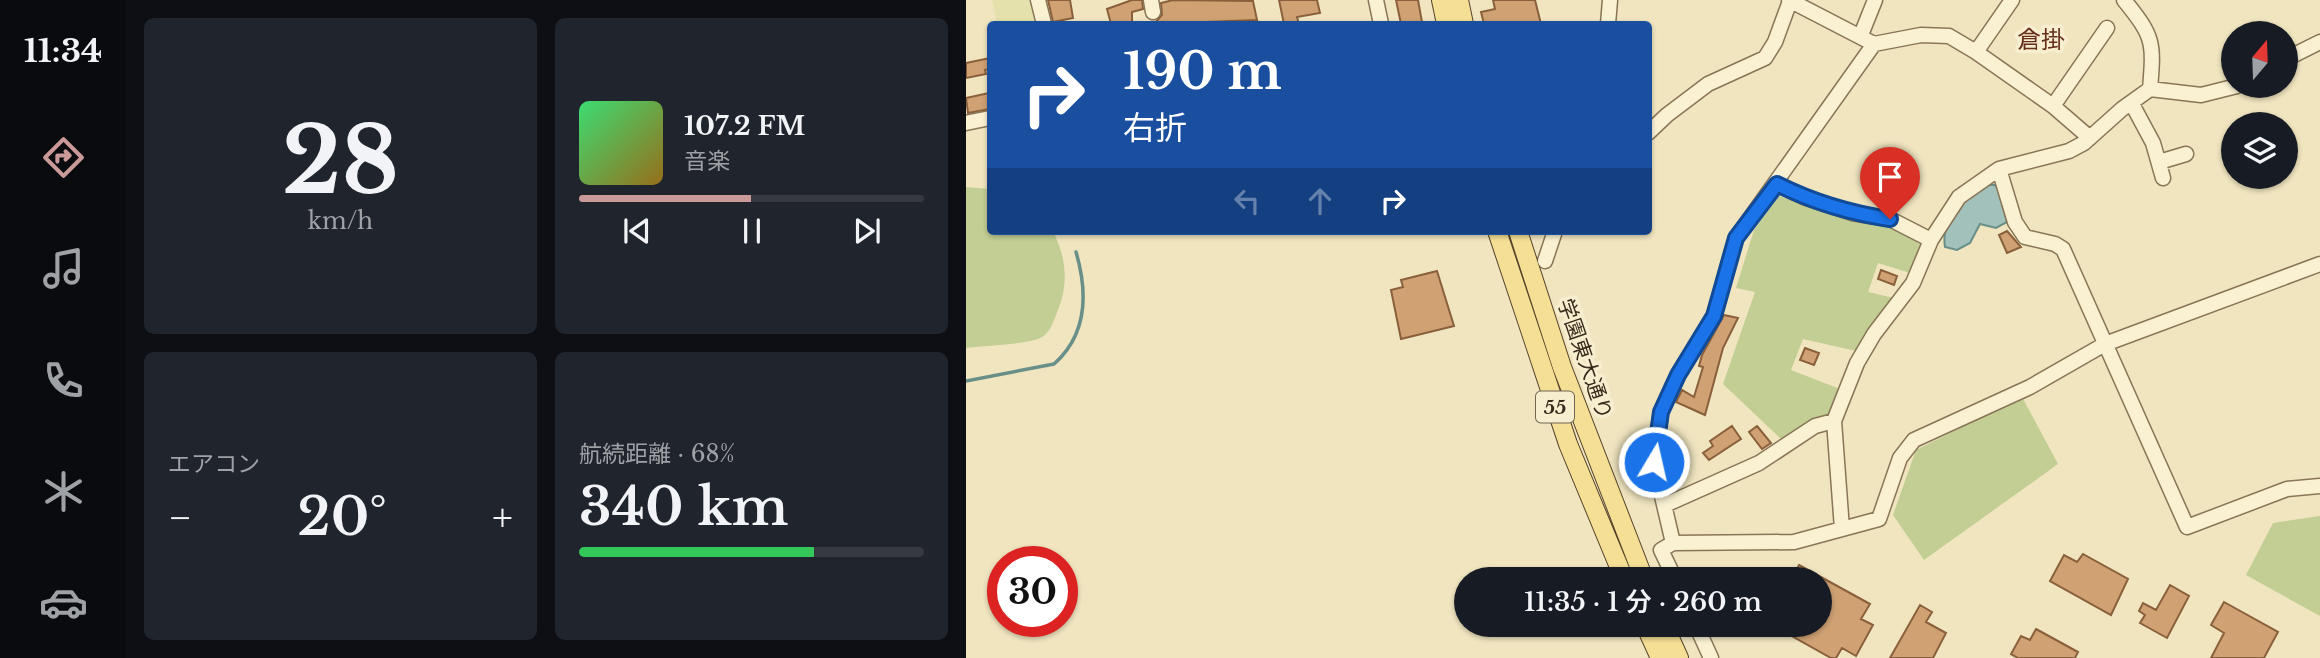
<!DOCTYPE html>
<html lang="ja">
<meta charset="utf-8">
<style>
:root{--surface:#171b24;--page:#20242c;--text:#f1f3f6;--muted:#9ea1a6;--line:#363941;--accent:#ca9a98}
body{margin:0;font-family:"Libre Baskerville","Noto Sans JP",serif;background:var(--page);color:var(--text);height:100vh;display:flex;flex-direction:column;font-size:26px;white-space:nowrap}
*{box-sizing:border-box;margin:0}
p{font-size:23px;color:var(--muted)}
.icon{flex:none;width:38px;height:38px;fill:none;stroke:currentColor;stroke-width:2;stroke-linecap:round;stroke-linejoin:round}
.map{position:relative;flex:1;overflow:hidden}
.drawer{display:flex;flex-direction:column;gap:18px;padding:18px;background:#0d0f14;width:840px}
.drawer>*{flex:none}
.top-card{position:absolute;left:21px;top:21px;width:665px;height:214px;border-radius:7px;box-shadow:0 2px 5px #0004;background:#1a4fa0;color:#fff;overflow:hidden}
.needle{width:46px;rotate:19deg}
.buttons{position:absolute;left:1255px;top:21px;display:grid;gap:14px}
.buttons a{display:grid;place-items:center;width:77px;height:77px;border-radius:50%;background:var(--surface);box-shadow:0 2px 5px #0004;font-size:35px}
.speed{position:absolute;left:21px;top:546px;display:flex;gap:14px;font-size:35px;font-weight:700;text-align:center}
.speed>*{display:grid;place-content:center;width:91px;height:91px;border-radius:50%;background:var(--surface);box-shadow:0 2px 5px #0004;line-height:1}
.speed .limit{border:10px solid #d22;background:#fff;color:#111}
.pin{position:absolute;display:grid;place-items:center;width:60px;height:60px;color:#fff;margin:-72px -30px;border-radius:50% 50% 50% 0;rotate:-45deg;box-shadow:0 0 7px #0007}
.pin .icon{rotate:45deg}
.me{position:absolute;width:77px;margin:-38px;rotate:9deg;stroke-linejoin:round;filter:drop-shadow(0 0 5px #0008)}
.turn{display:flex;align-items:center;gap:24px;height:147px;padding:0 21px;font-size:32px}
.turn .icon{width:91px;height:91px;stroke-width:2.5}
.turn b{display:block;font-size:49px;line-height:60px}
.lanes{display:flex;align-items:center;height:66px;padding:0 21px;background:#0003;justify-content:center;gap:35px;direction:ltr}
.lanes .off{opacity:.35}
.big{font-size:52px;font-weight:600;line-height:1.1}
.drawer .card{flex:1;display:flex;flex-direction:column;justify-content:center;gap:10px;min-width:0;padding:0 24px;border-radius:10px;background:var(--page)}
.drawer .dial{align-items:center;gap:0}
.dial b{font-size:91px;line-height:1}
.song{display:flex;align-items:center;gap:21px}
.cover{width:84px;height:84px;border-radius:10px;background:linear-gradient(135deg,hsl(140 70% 55%),hsl(40 70% 35%))}
.played{height:7px;border-radius:4px;background:linear-gradient(90deg,var(--accent) 50%,var(--line) 50%)}
.keys{display:flex;justify-content:space-around;direction:ltr}
.heat{display:flex;justify-content:space-between;align-items:center;font-size:38px;direction:ltr}
.charge{height:10px;border-radius:5px;background:linear-gradient(90deg,#34c759 68%,var(--line) 0)}
.drawer .tiles{flex:1;display:grid;gap:18px;grid-template-columns:repeat(2,1fr)}
.trip{position:absolute;left:488px;top:567px;width:378px;height:70px;border-radius:35px;background:var(--surface);box-shadow:0 2px 5px #0004;font-weight:600;line-height:70px;text-align:center}
main{display:flex;flex:1;min-height:0}
.dock{display:flex;flex-direction:column;width:126px;justify-content:space-around;align-items:center;background:#090b0e;color:var(--muted)}
.dock .icon{width:49px;height:49px}
.dock .selected{color:var(--accent)}
.dock b{font-size:32px;color:var(--text)}
.map>svg:first-child{display:block}
</style>
<main>
<nav class="dock">
<b>11:34</b>
<svg class="icon selected" aria-label="directions" viewBox="0 0 24 24"><path d="M12 3l9 9-9 9-9-9zM9 14v-3h6M13 9l2 2-2 2"/></svg>
<svg class="icon" aria-label="music" viewBox="0 0 24 24"><path d="M9 18V5l10-2v13"/><circle cx="6" cy="18" r="3"/><circle cx="16" cy="16" r="3"/></svg>
<svg class="icon" aria-label="phone" viewBox="0 0 24 24"><path d="M5 4h4l2 5-3 2q2 4 5 5l2-3 5 2v4C11 20 4 13 5 4z"/></svg>
<svg class="icon" aria-label="climate" viewBox="0 0 24 24"><path d="M12 3v18M4 7l16 10M4 17L20 7"/></svg>
<svg class="icon" aria-label="car" viewBox="0 0 24 24"><path d="M5 17H2v-5l4-1 3-4h7l3 4 3 1v5h-3M9 17h6M6 11h13"/><circle cx="7" cy="17" r="2"/><circle cx="17" cy="17" r="2"/></svg>
</nav>
<section class="drawer">
<div class="tiles">
<div class="card dial"><b>28</b><p>km/h</p></div>
<div class="card">
<div class="song"><i class="cover"></i><div><b>107.2 FM</b><p>音楽</p></div></div>
<div class="played"></div>
<div class="keys"><svg class="icon" aria-label="previous" viewBox="0 0 24 24"><path d="M18 5L8 12l10 7zM5 5v14"/></svg><svg class="icon" aria-label="pause" viewBox="0 0 24 24"><path d="M8 5v14M16 5v14"/></svg><svg class="icon" aria-label="next" viewBox="0 0 24 24"><path d="M6 5l10 7-10 7zM19 5v14"/></svg></div>
</div>
<div class="card"><p>エアコン</p>
<div class="heat"><a>−</a><b class="big">20°</b><a>+</a></div>
</div>
<div class="card"><p>航続距離 · 68%</p><b class="big">340 km</b><div class="charge"></div></div>
</div>
</section>
<div class="map">
<svg width="1354" height="658" viewBox="0 0 1354 658">
<rect width="100%" height="100%" fill="#f0e5bf"/>
<path fill="#e5e1ac" d="M26,0H67L72,24H31Z"/>
<path fill="#c2ce93" d="M0,187L24,189V231H87C101,260 103,285 90,315C87,323 84,332 76,337C66,344 15,346 0,348Z
M813,196L884,220L926,227L955,245L944,273L912,263L902,292L928,298L890,351L837,339L825,370L874,389L864,418L816,440L757,384L789,292L770,288L788,230Z
M1056,397L1092,464L958,560L927,515L950,450Z
M1354,516V616L1280,575L1307,523Z"/>
<path fill="#a2c1ba" stroke="#698f89" stroke-width="2" d="M1023,185H1029L1032,189L1041,222L1030,228L1014,224L1004,243L991,250L979,247C974,219 1000,196 1023,185Z"/>
<g fill="none" stroke-linecap="round" stroke-linejoin="round">
<path stroke="#698f89" stroke-width="3.5" d="M0,381L88,364C122,334 122,293 110,252"/>
</g>
<path fill="#cfa173" stroke="#89603b" stroke-width="2" d="M82,0H104L107,18L87,22Z
M166,0H176L177,9L166,12V23L145,24L141,9Z
M207,0L287,1L291,20L188,24L196,15L195,3Z
M313,0H351L354,13L331,17L333,24H318Z
M430,0H452L456,22L435,24Z
M527,0H569L575,24H518L515,12L529,9Z
M24,58V69L19,70L20,74L0,78V63Z
M23,93L24,109L2,113L0,98Z
M1041,231L1055,247L1041,253L1033,235Z
M915,270L931,276L928,285L912,279Z
M471,271L488,326L435,339L425,290L437,287L435,280Z
M758,315L772,318L757,348L739,415L710,402L716,390L728,397L737,367L733,366L736,355Z
M839,348L853,353L848,365L834,360Z
M766,426L775,439L743,460L737,453L747,446L744,441Z
M791,426L805,443L796,449L783,432Z
M1117,554L1162,579L1145,615L1084,581L1098,555L1111,562Z
M833,565L904,604L895,619L907,625L890,656L876,648L870,658H865L806,625H854V579H825Z
M1204,585L1223,596L1201,638L1174,623L1179,615L1173,611L1177,603L1190,610Z
M1258,602L1312,632L1298,658H1245L1258,633L1245,625Z
M954,605L966,612L960,622L980,633L967,658H924Z
M1070,629L1112,652L1109,658H1052L1045,654L1055,636L1064,640Z"/>
<g fill="none" stroke-linecap="round" stroke-linejoin="round">
<defs>
<path id="minor" d="M72,0L78,24
M185,0L187,12
M410,0L415,24
M823,0L908,44
M642,24L644,0
M895,35L909,0
M1010,52L1046,0
M1320,59L1354,42
M1184,89L1235,95L1271,86
M1166,104L1187,143L1197,178
M1087,106L1141,28
M0,123L24,118
M682,133L701,115L742,84L799,58L809,42L824,1
M1193,162L1220,154
M1033,169L1049,222L1059,237L1089,244L1097,249L1221,527L1321,489L1354,486
M811,184L840,198L886,213L924,219L965,240
M579,261L589,231
M699,505L793,463L849,426L868,421
M876,529L868,421L891,363L908,334L947,283L965,240L993,197L1033,169L1103,151L1118,143L1156,109L1184,89C1188,42 1188,37 1158,0
M707,543L688,462L695,412L712,375L748,316L770,238L908,44L955,35L983,36L1010,52L1087,106L1124,138
M709,579L695,550L707,543L828,542L913,519L934,458L948,440L1064,387L1139,344L1354,264
M730,625L745,658"/>
<path id="major" d="M475,0L480,24
M493,0L498,24
M531,231L602,444L658,579
M552,231L596,367L678,579
M679,625L694,658
M698,625L713,658"/>
</defs>
<use href="#minor" stroke="#897557" stroke-width="17"/>
<use href="#major" stroke="#56432b" stroke-width="20"/>
<use href="#minor" stroke="#faf1d2" stroke-width="14"/>
<use href="#major" stroke="#f5df94" stroke-width="18"/>
</g>
<g fill="none" stroke-linecap="round" stroke-linejoin="round">
<defs>
<path id="route" d="M688,462L695,412L712,375L748,316L770,238L811,184C847,202 883,213 924,219"/>
</defs>
<use href="#route" stroke="#114b97" stroke-width="18"/>
<use href="#route" stroke="#1a73e8" stroke-width="12"/>
</g>
<g text-anchor="middle" dominant-baseline="central" stroke-width="7" stroke-linejoin="round" paint-order="stroke">
<rect fill="#f7eecf" stroke="#716652" stroke-width="2" x="570" y="391.5" width="38" height="31" rx="5"/>
<g font-size="19" font-weight="bold" fill="#382b1c">
<text x="589" y="407">55</text>
</g>
<g font-size="21" fill="#382b1c" stroke="#f7eecf">
<text transform="translate(619 359) rotate(71)">学園東大通り</text>
</g>
<g font-size="24" fill="#662f19" stroke="#f7eecf">
<text x="1075" y="39">倉掛</text>
</g>
</g>
</svg>
<div class="buttons">
<a><svg class="needle" viewBox="-14 -14 28 28"><path d="M0-13l5 13h-10z" fill="#e53935"/><path d="M0 13l5-13h-10z" fill="#9ea1a6"/></svg></a>
<a><svg class="icon" aria-label="layers" viewBox="0 0 24 24"><path d="M12 4l9 5-9 5-9-5zM3 14l9 5 9-5"/></svg></a>
</div>
<div class="speed"><div class="limit">30</div></div>
<div class="pin" style="left:924px;top:219px;background:#d93025"><svg class="icon" aria-label="arrive" viewBox="0 0 24 24"><path d="M6 21V4h12l-3 4 3 4H6"/></svg></div>
<svg class="me" style="left:688px;top:462px" viewBox="-20 -20 40 40"><circle r="17" fill="#1a73e8" stroke="#fff" stroke-width="3"/><path d="M0-11L8 9 0 5-8 9z" fill="#fff"/></svg>
<div class="trip">11:35 · 1 分 · 260 m</div>
<div class="top-card">
<div class="turn"><svg class="icon" aria-label="right" viewBox="0 0 24 24"><path d="M7 20v-9h11M14 6l5 5-5 5"/></svg><div><b>190 m</b>右折</div></div>
<div class="lanes"><svg class="icon off" aria-label="left" viewBox="0 0 24 24"><path d="M17 20v-9H6M10 6l-5 5 5 5"/></svg><svg class="icon off" aria-label="ahead" viewBox="0 0 24 24"><path d="M12 20V5M6 11l6-6 6 6"/></svg><svg class="icon" aria-label="right" viewBox="0 0 24 24"><path d="M7 20v-9h11M14 6l5 5-5 5"/></svg></div>
</div>
</div>
</main>
